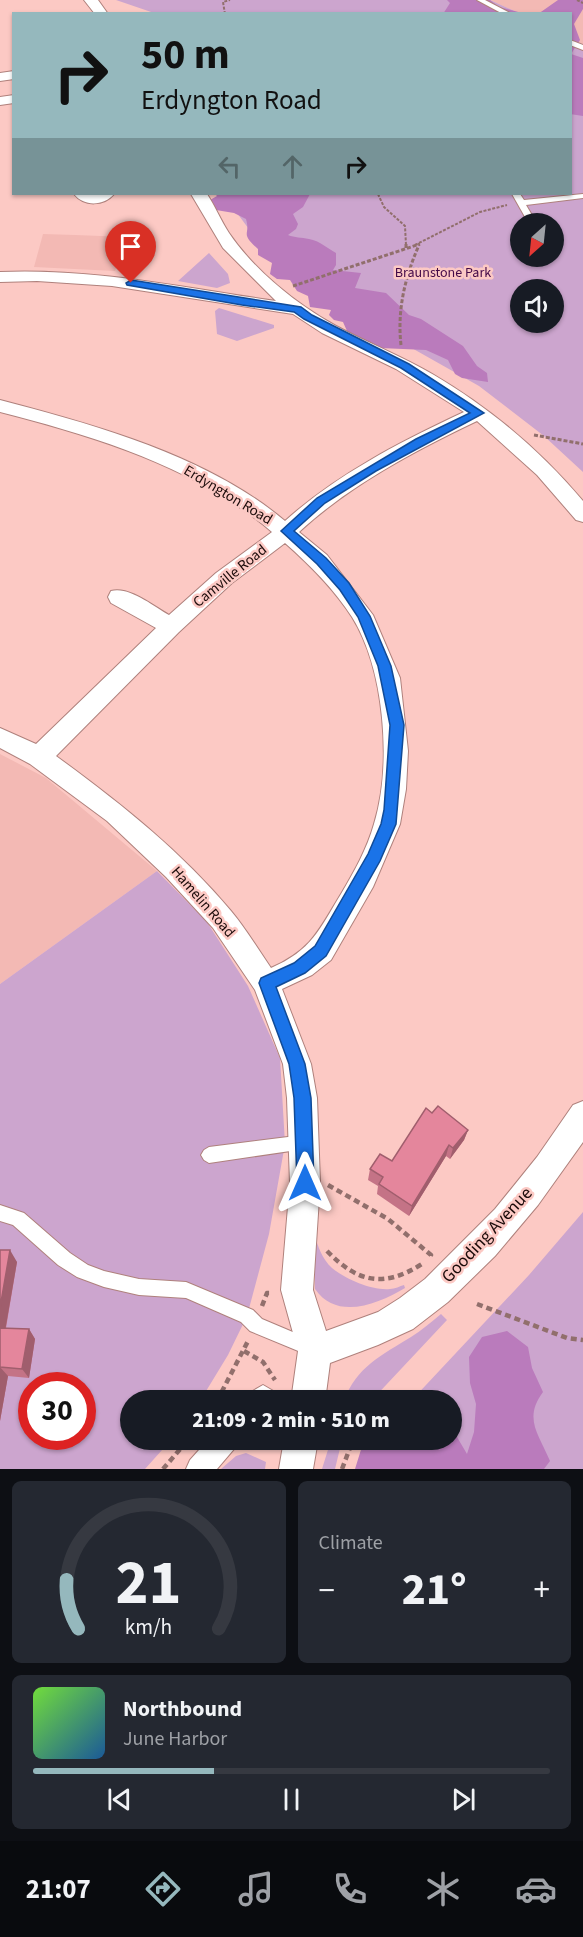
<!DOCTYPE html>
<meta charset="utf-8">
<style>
:root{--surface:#171b24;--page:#242831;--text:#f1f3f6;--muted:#9ea1a6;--line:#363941;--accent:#95b8bd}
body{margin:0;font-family:"Source Sans 3",sans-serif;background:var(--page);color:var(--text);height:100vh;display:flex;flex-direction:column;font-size:22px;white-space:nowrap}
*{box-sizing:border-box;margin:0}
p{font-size:20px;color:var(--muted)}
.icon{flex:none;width:33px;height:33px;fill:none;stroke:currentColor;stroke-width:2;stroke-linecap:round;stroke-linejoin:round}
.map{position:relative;height:1469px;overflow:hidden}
.sheet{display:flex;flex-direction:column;gap:12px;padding:12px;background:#0d0f14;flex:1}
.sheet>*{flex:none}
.top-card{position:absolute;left:12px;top:12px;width:560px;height:183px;border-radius:0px;box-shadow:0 2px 4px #0004;background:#95b8bd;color:#111;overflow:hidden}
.needle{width:39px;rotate:207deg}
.controls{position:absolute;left:510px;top:213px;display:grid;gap:12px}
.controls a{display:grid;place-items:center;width:54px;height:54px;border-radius:50%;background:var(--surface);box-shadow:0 2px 4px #0004;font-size:30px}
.speed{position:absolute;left:18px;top:1372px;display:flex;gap:12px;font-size:30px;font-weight:700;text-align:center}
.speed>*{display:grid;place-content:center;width:78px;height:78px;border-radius:50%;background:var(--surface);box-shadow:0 2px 4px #0004;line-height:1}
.speed .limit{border:9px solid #d22;background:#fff;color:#111}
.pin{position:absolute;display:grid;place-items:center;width:51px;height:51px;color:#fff;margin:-62px -26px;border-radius:50% 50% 50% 0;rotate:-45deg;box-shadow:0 0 6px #0007}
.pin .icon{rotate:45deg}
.me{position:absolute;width:66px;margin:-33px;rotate:0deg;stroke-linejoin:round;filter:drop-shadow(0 0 4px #0008)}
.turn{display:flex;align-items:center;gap:21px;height:126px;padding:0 30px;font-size:27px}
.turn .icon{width:78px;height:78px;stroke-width:2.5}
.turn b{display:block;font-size:42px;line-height:51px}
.lanes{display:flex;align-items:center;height:57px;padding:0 30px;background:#0003;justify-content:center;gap:30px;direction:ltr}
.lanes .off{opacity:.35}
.big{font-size:45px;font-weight:800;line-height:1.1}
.sheet .tile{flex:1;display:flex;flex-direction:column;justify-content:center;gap:9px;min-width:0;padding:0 21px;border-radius:9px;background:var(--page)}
.sheet .dial{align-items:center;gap:0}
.dial svg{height:156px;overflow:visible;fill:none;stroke:var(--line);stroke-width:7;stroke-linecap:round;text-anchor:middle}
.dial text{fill:var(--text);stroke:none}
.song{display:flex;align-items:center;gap:18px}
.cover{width:72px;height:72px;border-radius:9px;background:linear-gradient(135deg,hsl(100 70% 55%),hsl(210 70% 35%))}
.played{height:6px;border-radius:3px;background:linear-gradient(90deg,var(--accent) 35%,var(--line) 35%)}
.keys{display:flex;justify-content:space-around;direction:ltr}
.heat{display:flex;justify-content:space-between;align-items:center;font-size:33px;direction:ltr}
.sheet .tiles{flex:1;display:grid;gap:12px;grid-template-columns:1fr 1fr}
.tile:last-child{grid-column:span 2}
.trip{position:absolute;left:120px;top:1390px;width:342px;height:60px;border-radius:30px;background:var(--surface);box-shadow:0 2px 4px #0004;font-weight:800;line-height:60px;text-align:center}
.tab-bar{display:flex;height:96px;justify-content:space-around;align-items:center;background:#090b0e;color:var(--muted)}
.tab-bar .icon{width:42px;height:42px}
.tab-bar .current{color:var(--accent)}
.tab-bar b{font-size:27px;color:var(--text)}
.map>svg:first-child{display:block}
</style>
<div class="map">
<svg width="583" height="1469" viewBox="0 0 583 1469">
<rect width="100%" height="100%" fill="#fcc9c4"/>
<path fill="#f3b9b4" d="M490,0H583V45L570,38V14L519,13Z
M43,234L75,235L128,237L115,271L34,267Z
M0,754L46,778L157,871L0,984Z"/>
<path fill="#cca5ce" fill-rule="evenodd" d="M116,0H490L519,13L157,14Z
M570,38L583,45V472L544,436L479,386L371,325L254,236L223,194H570ZM520,224H554V256H520ZM520,290H554V322H520Z
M209,253L228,274L230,283L217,288L178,281Z
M219,308L274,325V328L237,341L217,334L215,311Z
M157,871L207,922L248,986L280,1058L285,1144L269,1234L247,1316L228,1355L200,1401H130V1440H171L145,1469H0V984ZM32,1386H82V1437H32Z
M583,1212V1469H367L452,1440V1401H411L529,1275Z
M314,1234C318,1246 322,1259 332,1268C345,1279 373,1291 390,1289C395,1289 400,1286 404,1285L405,1288C378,1304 337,1321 315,1289Z
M441,1314L447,1320L371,1401H344C356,1367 382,1355 411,1337C421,1331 431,1322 441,1314Z
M331,1440H342L335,1469H322Z
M246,1453L266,1462L265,1469H221L236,1456Z"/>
<path fill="#ba7bbc" d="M447,0H490L499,7L522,13L443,14L450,3Z
M558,0H583V9L574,24L580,40L571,54L583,58V116L570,114V14H538Z
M215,194H310L303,207L293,214L298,224L296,229L288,235C295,238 301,237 309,239C320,241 327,248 336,253V265L333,270L361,273L355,288L386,293L409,315L421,319L463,346L477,366L487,373L488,382L462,378L455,374L448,360L426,350L380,348L354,336L347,331L343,322L334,320L329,315L331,310L310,307L308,296L297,291L290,280L277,279L270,274L272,263L258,255V249C239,232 251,236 246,219L234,213L216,210L210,200L217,196Z
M507,1331L528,1347L532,1368L543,1392C523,1419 539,1434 550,1461L544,1469H355L364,1440H452V1417L457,1437L467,1454L474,1432L476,1404L470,1383L469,1357L482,1337Z"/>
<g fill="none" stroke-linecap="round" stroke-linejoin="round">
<defs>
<path id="service" d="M477,0H485L512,14H503Z
M570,40L583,45V50L570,45Z
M512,194H520L524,200L583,194V198L526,205L536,222L529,224Z
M304,1135L309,1137L312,1142L309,1147L304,1149L209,1163L204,1160L201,1155L204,1150L209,1147Z
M0,1205L24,1213L70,1253L88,1265L104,1271L139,1279L186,1282L253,1310L262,1319L314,1341L316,1347L314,1353L308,1355L250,1331L241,1322L186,1298L139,1295L104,1287L77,1277L58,1265L13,1225L0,1221Z"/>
<path id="pedestrian" d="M263,1385L275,1392L279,1401H247L251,1392Z
M208,1440H238L234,1449L217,1469H186L190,1460Z"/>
<path id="minor" d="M84,0H98L108,14H95Z
M14,71V79L0,81V73Z
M14,95V103L0,105V97Z
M74,194H114C104,206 84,207 74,194Z
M191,194H207C215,206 221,221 229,233C255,271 296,304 336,326C368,343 402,356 434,375C490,408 541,451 583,501V522L576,520L537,475L477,421C414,451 350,485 299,532L327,555L373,615L400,678L408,751L406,789L400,824L373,887L331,960L312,975L282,989L311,1064L317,1098L320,1183L313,1290L326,1331L378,1312L400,1298L425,1279L495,1209L537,1157L573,1105L583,1101V1142L538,1205L495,1256L448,1302L413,1329L378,1345L330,1363L325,1401H291L298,1351L281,1290L290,1183L287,1098L283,1064L255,990L213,928L166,877L107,821L30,764L0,748V728L36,744L156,628L111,603L108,597L111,591C129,586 153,606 169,615L216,573L272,532C196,467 94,436 0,412V400C96,425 208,456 285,521C337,474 402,441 464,412L396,369L322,333L293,314L112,286L37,281L0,282V272C94,268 184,288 276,301L223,248ZM285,543C310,565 334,589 352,617C385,670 392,766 374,824C367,849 354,872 341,894C319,930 312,950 271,968C258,949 246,929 231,911C181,851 119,802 56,756L179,632L232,583Z
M284,1440H318L313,1469H279Z"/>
</defs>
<use href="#service" stroke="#af817c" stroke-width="2"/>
<use href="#pedestrian" stroke="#af817c" stroke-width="2"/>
<use href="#minor" stroke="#af817c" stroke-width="2"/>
<path stroke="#916f6c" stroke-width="2" stroke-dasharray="3 1.5" stroke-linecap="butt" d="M577,0L583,3
M225,14L223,2L230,0
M378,194L384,207L405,226L406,245
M415,245L480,212L507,205"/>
<path stroke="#916f6c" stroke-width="3" stroke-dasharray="4 2" stroke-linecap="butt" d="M406,244V249
M293,286L420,244
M401,345C397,310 405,277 419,245
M534,435L583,444"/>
<path stroke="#916f6c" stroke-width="4.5" stroke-dasharray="6 4" stroke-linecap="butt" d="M328,1185L388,1219L431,1255L430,1257
M327,1251C358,1283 384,1288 422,1264
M477,1304L567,1338L583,1340
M262,1306L267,1293H273
M244,1351L263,1362L275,1380
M217,1401L248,1341
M163,1469L188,1440
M342,1469L353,1440"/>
<use href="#service" fill="#fff" fill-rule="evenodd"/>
<use href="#pedestrian" fill="#fff" fill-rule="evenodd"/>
<use href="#minor" fill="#fff" fill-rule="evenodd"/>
</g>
<path fill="#c47386" d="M432,1113L468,1130L464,1140L450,1159L446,1156L409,1216L377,1194L378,1186L368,1180L370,1169L392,1161Z
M0,1250L17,1262L6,1328L29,1329L35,1339L29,1378L8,1376L0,1421Z"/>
<path fill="#a05e6d" d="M468,1130L464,1140L450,1159L453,1148Z
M449,1145L446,1156L409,1216L412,1206Z
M10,1250L17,1262L4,1337L0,1332V1308Z
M29,1329L35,1339L29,1378L22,1369Z
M0,1367L8,1376L0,1421Z"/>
<path fill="#e4869c" stroke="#a05e6d" stroke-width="1.5" d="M438,1106L468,1130L453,1148L449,1145L412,1206L379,1184L383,1177L370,1169L380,1154L392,1161L426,1108L432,1113Z
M0,1250H10L0,1308Z
M0,1328L29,1329L22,1369L0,1367Z"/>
<path fill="#1a73e8" stroke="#114b97" stroke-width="1.5" d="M131,280L301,307L312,315L409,364L484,413L376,471L325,503L294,531L326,558L349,583L370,616L391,666L404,725L396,824L380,861L326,956L305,973L276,987L305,1064L311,1098L314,1183L312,1190L305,1192L299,1190L297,1183L294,1098L289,1064L259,983L261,978L294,963L315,946L368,854L381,824L384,810L390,725L378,666L358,617L340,590L317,564L281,531L317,498L416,439L470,413L401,368L304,319L294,312L242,305L127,285L126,283Z"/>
<g text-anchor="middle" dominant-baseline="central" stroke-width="5" stroke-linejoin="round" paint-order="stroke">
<g font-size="14" fill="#440948" stroke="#fcc9c4">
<text x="443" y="273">Braunstone Park</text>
</g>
<g font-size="15" fill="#1b0b0a" stroke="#fcc9c4">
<text transform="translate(228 495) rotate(31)">Erdyngton Road</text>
<text transform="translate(230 576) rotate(-39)">Camville Road</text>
<text transform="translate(203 902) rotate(49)">Hamelin Road</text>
</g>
<g font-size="18" fill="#1b0b0a" stroke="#fcc9c4">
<text transform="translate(487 1235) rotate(-47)">Gooding Avenue</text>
</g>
</g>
</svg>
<div class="controls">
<a><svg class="needle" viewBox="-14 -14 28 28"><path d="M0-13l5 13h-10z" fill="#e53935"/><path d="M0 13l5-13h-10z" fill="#9ea1a6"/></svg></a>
<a><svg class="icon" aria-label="sound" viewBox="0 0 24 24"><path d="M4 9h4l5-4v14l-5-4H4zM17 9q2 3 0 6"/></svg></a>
</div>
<div class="speed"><div class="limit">30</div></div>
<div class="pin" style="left:131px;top:283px;background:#d93025"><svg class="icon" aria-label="arrive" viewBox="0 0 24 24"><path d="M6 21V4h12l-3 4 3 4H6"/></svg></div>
<svg class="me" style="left:305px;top:1183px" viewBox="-20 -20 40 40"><path d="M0-17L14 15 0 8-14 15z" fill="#1a73e8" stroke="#fff" stroke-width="4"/></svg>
<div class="trip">21:09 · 2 min · 510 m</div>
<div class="top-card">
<div class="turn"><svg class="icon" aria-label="right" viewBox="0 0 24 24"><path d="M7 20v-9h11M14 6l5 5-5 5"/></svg><div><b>50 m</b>Erdyngton Road</div></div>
<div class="lanes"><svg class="icon off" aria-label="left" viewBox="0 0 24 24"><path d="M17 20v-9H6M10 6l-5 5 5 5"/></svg><svg class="icon off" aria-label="ahead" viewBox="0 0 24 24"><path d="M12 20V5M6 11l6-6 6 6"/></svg><svg class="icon" aria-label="right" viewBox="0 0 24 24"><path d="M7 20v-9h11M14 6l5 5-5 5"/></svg></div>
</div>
</div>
<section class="sheet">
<div class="tiles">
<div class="tile dial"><svg viewBox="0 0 100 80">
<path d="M14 69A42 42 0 1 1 86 69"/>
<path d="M14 69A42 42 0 0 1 8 44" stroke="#95b8bd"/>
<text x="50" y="56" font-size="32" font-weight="700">21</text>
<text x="50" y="72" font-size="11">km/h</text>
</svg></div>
<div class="tile"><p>Climate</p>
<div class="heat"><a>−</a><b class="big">21°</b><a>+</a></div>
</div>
<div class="tile">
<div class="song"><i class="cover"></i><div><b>Northbound</b><p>June Harbor</p></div></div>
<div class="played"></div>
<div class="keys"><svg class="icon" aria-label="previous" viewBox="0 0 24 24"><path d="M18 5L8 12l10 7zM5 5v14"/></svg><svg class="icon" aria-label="pause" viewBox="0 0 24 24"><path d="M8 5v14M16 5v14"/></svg><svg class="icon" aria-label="next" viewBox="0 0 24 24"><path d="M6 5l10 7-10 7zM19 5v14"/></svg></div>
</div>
</div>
</section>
<nav class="tab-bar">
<b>21:07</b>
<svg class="icon current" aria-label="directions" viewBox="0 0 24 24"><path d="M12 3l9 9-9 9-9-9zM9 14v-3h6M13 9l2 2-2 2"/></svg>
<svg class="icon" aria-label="music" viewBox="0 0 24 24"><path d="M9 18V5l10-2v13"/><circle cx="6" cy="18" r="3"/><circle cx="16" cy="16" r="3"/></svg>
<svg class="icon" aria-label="phone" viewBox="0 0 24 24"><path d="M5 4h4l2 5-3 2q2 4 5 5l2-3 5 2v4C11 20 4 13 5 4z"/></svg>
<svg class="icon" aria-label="climate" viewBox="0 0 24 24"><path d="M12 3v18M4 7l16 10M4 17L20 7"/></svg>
<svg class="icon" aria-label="car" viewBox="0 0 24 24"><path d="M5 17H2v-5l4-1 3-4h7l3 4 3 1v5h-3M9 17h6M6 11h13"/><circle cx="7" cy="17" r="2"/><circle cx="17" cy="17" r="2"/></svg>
</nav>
